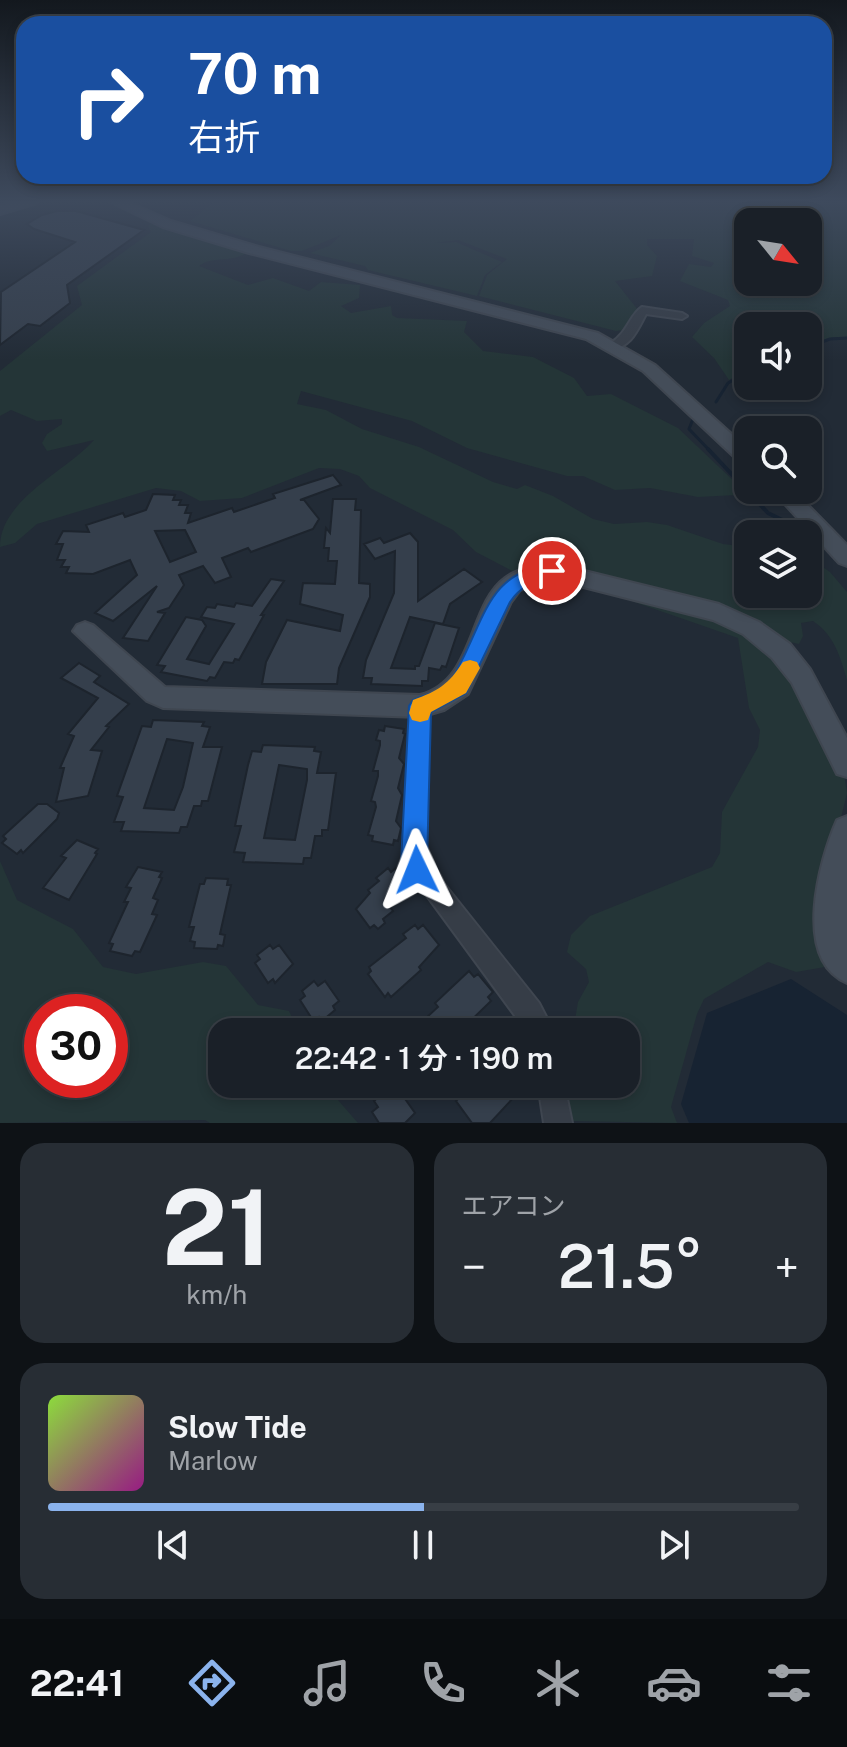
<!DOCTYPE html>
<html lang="ja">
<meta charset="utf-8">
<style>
:root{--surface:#1a2028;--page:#272d34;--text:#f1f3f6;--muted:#9fa3a8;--line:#383e45;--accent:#8bb3ed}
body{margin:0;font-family:"Public Sans","Noto Sans JP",sans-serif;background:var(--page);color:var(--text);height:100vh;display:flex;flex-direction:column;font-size:30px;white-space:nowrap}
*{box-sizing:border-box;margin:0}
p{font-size:26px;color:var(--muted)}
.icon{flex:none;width:44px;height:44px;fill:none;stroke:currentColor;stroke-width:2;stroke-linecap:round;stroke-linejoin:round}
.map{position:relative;height:1123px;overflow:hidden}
.drawer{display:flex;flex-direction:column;gap:20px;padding:20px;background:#0e1216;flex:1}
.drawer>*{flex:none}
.top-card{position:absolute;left:16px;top:16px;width:816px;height:168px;border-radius:24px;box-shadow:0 4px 12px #0003,0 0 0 2px var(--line);background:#1a4fa0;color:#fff;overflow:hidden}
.needle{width:52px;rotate:120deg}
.controls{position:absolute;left:734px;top:208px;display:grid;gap:16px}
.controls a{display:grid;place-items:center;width:88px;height:88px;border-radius:16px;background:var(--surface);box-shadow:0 4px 12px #0003,0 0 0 2px var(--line);font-size:40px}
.speed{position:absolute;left:24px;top:994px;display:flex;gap:16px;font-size:40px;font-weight:700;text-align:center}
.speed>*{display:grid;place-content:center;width:104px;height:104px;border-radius:50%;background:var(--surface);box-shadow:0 4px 12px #0003,0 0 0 2px var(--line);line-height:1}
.speed .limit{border:12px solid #d22;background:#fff;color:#111}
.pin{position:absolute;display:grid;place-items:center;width:68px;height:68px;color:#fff;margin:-34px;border:4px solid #fff;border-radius:50%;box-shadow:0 2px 8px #0007}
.me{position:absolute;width:88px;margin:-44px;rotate:358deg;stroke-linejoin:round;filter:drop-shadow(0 0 6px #0008)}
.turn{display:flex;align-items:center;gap:28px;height:168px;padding:0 40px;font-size:36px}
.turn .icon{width:104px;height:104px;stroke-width:2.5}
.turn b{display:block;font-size:56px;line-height:68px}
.big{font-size:60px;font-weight:600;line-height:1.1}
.drawer .card{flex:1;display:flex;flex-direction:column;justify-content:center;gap:12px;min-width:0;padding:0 28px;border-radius:24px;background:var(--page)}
.drawer .dial{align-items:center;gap:0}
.dial b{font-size:104px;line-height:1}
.song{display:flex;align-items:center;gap:24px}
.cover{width:96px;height:96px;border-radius:12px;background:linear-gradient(135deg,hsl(90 70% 55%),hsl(310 70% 35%))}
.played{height:8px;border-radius:4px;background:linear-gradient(90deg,var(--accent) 50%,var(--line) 50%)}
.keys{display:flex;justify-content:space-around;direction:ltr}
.heat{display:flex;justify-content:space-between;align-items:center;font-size:44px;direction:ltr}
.drawer .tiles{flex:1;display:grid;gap:20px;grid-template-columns:1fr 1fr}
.card:last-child{grid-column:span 2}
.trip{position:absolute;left:208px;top:1018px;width:432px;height:80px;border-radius:24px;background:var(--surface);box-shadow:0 4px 12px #0003,0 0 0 2px var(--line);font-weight:600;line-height:80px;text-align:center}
.tab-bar{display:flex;height:128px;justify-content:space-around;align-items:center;background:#0a0d10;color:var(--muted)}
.tab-bar .icon{width:56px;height:56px}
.tab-bar .active{color:var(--accent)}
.tab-bar b{font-size:36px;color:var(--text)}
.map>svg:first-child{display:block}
</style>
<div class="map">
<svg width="847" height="1123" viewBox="0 0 847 1123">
<rect width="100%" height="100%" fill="#222b36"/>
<path fill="#243537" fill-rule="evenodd" d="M213,203H847V337H834L808,345V326H748V369L729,380L714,358L692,337L704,323L730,306L728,300L680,281L689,264L711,267L714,263L692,256L694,239H647V245L657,256L652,276L615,281L638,310L624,330L616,331L479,296L487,275L507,259L458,240L435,243L456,242L502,262L485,275L477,296L368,270L365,266L310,253L329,246L341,235L302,251H291L190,221ZM748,222H808V282H748Z
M151,223L247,253C227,264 214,255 199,266L248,285L273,278L309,291L321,282L360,285L359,298L341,306L351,313L391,306L392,315L397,318L467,321L464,332L483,351L533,357L574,378L587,396L611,394L678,428L739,486L737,495L698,497L650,488L615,490L583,476H567L467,448L412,421L301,391L297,404L326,410L362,429L419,447L493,482L517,489L525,485L553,496L593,519L614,524L647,522L667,525L723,544L748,547V594H808V557L830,572L847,592V680C840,656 834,635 813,621L801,623L803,636L799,644L785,641L770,630L775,656L793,677L843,767L847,793L823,893L831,959L825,967L796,972L768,962L704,999L697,1014L671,1107L677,1123L571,1121L566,1084H626V1032H573L578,1002L589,982L586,969L567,952L571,935L590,916L712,867L720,853L722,812L758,747L760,730L749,708L738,638L597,589L554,566L535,565L516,573L476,552L453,530L370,488L359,476L340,469L319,468L242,498L200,501L181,491L156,488L37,524L15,543L0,547C0,499 67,471 94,440L47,451L42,443L47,434L62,424V419L37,421L11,410L0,416V371L82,305L77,286L151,232L148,226Z
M0,861L17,900L73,929L103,967L136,974L203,962L226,966L258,1005L289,1011L299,1032H222V1084H324L358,1123H210L205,1120L0,1123ZM110,1012V1080H42V1012Z"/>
<path fill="#172332" d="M791,979L847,1015V1123H689L681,1104L707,1013Z"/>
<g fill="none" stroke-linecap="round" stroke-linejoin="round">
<path stroke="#172332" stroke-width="3" d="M808,347L830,339L847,338
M716,402L728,383L748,372
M693,419L689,429L710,451"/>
<path stroke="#172332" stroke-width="4" d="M708,449L768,513L813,535"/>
</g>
<path fill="#353f4c" stroke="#1d242d" stroke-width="2" fill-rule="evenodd" d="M57,211H76L144,230L67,285L70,303L40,326L28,324L0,345L1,292L75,242L34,229L27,224L42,215Z
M333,475L341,485L300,500H304L319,519L313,529L251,552L248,548L222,558L231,577L215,583L203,566L179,575L184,585L169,608L157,612L165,613L148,641L123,638L157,586L113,621L95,613L137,575L130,560L93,574L66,573L69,567H61L65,560H57L63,544H56L63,531L89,532L86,525L123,513L125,517L146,510L153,494L175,495L173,500H181L179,505H188L185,513H191L188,523L232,508L234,512L275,498L273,494ZM185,530L196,552L170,562L155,531Z
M333,499H356L355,510H361L359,583L370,584V597L339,668L337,684H262L266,662L287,620L340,631L343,615L300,604L303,583L335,584L337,561H328L329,548H324L326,528L330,533Z
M410,533L418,542V601L464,569L482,582L450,604L443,624L410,617L391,668L415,669V666H419L435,623L459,628L446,667L442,666L440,670L429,668L428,681H422V686L371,684L372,678H363L366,660L394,593L395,551L375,559L364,544L380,538L384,543Z
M271,579L284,581L261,615H264L239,660L235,659L233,663L224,662L215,678L210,677L207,681L161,672L165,666L157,665L186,617L202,620L206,626L187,659L209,664L234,624L201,617L207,607L215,608L217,604L234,607L236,603L252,606Z
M79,663L100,676L94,682L129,704L106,726L109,727L91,750L102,751L88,796L56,802L64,768H60L74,736L68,734L98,698L61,678Z
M153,720L204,722L202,726L210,727L203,747H222L208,801H202L201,806H194L187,827H181L179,833L121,831L124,822H114L123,797L117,796L142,726L151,727ZM167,739L193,743L183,787L174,810L144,808Z
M385,726L404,729L403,733L405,734L399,758L404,764L398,788L402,795L396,821L401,828L398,841L394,840L393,845L372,841L373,836L368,835L376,807L375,802L371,801L378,776V771H373L380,745V741L376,740L379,730L384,731Z
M263,745L315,747L314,751L321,752L317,773H336L328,830H322V836H315L311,858H304L303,864L243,862L245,853L234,852L241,826H235L248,765L252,751L261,752ZM279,765L307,769V780L295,840L264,838Z
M38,804H47L59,813L57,819L23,853L21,850L17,854L2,843L6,839L3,836Z
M77,840L98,849L95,853L97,854L69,900L43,888L66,858L61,856Z
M138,867L162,872L159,877L162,878L153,898L158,900L152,914L157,915L140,952L135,951L132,956L110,951L113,944L109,943L128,902H124L131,888L126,887Z
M388,868L391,872L396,868L411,886L390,907L393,911L383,919L385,923L378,929L374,925L370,928L356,909L370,893L368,890L379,881L376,878Z
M206,878L228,879L227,885H231L220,934L225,935L223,946L218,945L217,949L194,948L195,942L190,941L194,927H189L200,884H204Z
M415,925L418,929L423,925L439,945L419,967L421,970L391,997L388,993L385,997L368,974L371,971L369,967L406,938L403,934Z
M270,945L273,949L279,945L293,964L275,983L273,979L268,983L255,963L260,959L257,955Z
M469,971L474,977L478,974L493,992L488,997L491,1001L459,1032H419L429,1022L426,1018L438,1007L435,1003Z
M314,981L318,986L325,981L339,1001L333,1006L335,1010L322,1021L319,1017L314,1022L300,1000L305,996L302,991Z
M466,1084H519L512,1092L515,1096L490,1123H472L456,1101L460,1097L457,1093Z
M387,1089L392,1095L398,1089L415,1113L405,1123H379L372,1112L378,1107L374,1101Z"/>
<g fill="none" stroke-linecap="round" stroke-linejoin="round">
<defs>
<path id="street" d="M642,307L682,313L687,316L682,319L646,314C638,329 630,350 610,348V344C629,331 629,316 642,307Z
M420,698L427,700L429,706L425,860L539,1003L554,1032H527L403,863L411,706L413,700Z
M538,1084H564L572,1123H544Z"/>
<path id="secondary" d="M14,203H37L0,214V206Z
M113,203H130L171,221L259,247L598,333L655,365L748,449V465L741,463L643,371L586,339L249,253L163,227Z
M772,490H793L847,545V566L839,563Z
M552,563L719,604L759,622L790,644L810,669L847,738V777L837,774L792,683L772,658L743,634L713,620L552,579L520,590L511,602L468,694L444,710L420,717L163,708L147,701L73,631L77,625L85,622L93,625L165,687L420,695C475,681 468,605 505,578C517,569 537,565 552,563Z
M847,816V983C792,960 819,861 837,820Z"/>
</defs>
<use href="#street" stroke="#3f4650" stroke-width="4"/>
<use href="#secondary" stroke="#3f4650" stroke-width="4"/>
<use href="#street" fill="#363d47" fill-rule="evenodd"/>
<use href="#secondary" fill="#444d59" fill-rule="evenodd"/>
</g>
<linearGradient id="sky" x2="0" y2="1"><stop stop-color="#13181e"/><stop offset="0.56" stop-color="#3e4a5d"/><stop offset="1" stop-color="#3e4a5d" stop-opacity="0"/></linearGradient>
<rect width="847" height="360" fill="url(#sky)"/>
<path fill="#1a73e8" stroke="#114b97" stroke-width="2" d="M552,565L558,567L561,571L558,576C537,582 523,583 510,602L466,693L431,712L427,863L430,870L426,878L417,882L408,878L401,863L409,706L413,700C425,695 442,691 451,680C456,674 459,665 463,658C486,612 493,570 552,565Z"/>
<path fill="#f59e0b" d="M470,660L477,662L480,668L466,693L431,712L428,720L420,722L412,720L409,713L413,700C438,691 448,685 463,662Z"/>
</svg>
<div class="controls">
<a><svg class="needle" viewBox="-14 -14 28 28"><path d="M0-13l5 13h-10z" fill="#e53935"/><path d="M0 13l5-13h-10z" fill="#9fa3a8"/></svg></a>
<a><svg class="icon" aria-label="sound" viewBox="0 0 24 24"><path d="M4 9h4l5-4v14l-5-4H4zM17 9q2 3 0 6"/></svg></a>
<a><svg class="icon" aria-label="search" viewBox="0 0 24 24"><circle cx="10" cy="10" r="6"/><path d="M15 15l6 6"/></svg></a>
<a><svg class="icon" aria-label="layers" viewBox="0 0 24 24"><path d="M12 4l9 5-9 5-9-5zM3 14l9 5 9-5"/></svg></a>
</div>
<div class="speed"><div class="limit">30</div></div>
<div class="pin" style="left:552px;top:571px;background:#d93025"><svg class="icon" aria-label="arrive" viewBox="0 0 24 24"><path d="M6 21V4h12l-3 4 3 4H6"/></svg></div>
<svg class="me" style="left:417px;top:870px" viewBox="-20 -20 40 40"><path d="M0-17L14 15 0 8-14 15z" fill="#1a73e8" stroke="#fff" stroke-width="4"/></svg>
<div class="trip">22:42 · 1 分 · 190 m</div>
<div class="top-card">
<div class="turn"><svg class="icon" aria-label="right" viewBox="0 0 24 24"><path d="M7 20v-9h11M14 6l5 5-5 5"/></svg><div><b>70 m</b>右折</div></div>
</div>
</div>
<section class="drawer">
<div class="tiles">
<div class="card dial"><b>21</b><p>km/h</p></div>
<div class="card"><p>エアコン</p>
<div class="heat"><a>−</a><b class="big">21.5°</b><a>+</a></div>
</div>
<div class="card">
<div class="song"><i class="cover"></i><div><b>Slow Tide</b><p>Marlow</p></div></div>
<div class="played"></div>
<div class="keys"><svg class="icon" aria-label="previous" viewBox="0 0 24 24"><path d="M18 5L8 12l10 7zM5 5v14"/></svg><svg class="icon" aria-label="pause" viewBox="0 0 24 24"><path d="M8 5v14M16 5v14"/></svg><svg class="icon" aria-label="next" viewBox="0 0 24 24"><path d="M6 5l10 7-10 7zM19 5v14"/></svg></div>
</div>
</div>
</section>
<nav class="tab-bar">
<b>22:41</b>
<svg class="icon active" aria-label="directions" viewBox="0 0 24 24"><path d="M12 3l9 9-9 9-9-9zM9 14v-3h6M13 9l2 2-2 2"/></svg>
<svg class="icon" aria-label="music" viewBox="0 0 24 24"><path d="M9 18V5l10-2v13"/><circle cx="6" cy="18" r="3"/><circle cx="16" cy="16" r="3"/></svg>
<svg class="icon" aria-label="phone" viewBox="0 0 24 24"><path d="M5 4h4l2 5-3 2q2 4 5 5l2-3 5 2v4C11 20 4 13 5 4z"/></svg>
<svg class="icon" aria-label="climate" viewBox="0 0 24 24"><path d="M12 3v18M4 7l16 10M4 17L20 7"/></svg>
<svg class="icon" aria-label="car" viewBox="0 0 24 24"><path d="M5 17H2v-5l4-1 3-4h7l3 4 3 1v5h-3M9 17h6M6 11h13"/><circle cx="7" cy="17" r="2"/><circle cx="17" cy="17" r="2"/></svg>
<svg class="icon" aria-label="filters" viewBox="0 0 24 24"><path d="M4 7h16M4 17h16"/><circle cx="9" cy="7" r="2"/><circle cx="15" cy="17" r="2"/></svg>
</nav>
